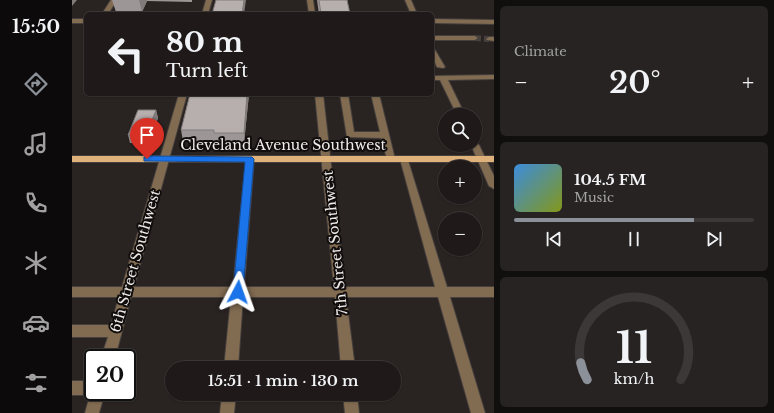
<!DOCTYPE html>
<meta charset="utf-8">
<style>
:root{--surface:#1f1a19;--page:#272322;--text:#f1f3f6;--muted:#a1a1a2;--line:#3c3838;--accent:#8c9099}
body{margin:0;font-family:"Libre Baskerville",serif;background:var(--page);color:var(--text);height:100vh;display:flex;flex-direction:column;font-size:15px;white-space:nowrap}
*{box-sizing:border-box;margin:0}
p{font-size:13px;color:var(--muted)}
.icon{flex:none;width:22px;height:22px;fill:none;stroke:currentColor;stroke-width:2;stroke-linecap:round;stroke-linejoin:round}
.map{position:relative;flex:1;overflow:hidden}
.panel{display:flex;flex-direction:column;gap:6px;padding:6px;background:#110e0e;width:280px}
.panel>*{flex:none}
.top-card{position:absolute;left:12px;top:12px;width:350px;height:84px;border-radius:6px;box-shadow:0 1px 3px #0004,0 0 0 1px var(--line);background:#1f1a19;color:var(--text);overflow:hidden}
.buttons{position:absolute;left:366px;top:108px;display:grid;gap:8px}
.buttons a{display:grid;place-items:center;width:44px;height:44px;border-radius:50%;background:var(--surface);box-shadow:0 1px 3px #0004,0 0 0 1px var(--line);font-size:20px}
.speed{position:absolute;left:12px;top:349px;display:flex;gap:8px;font-size:20px;font-weight:700;text-align:center}
.speed>*{display:grid;place-content:center;width:52px;height:52px;border-radius:50%;background:var(--surface);box-shadow:0 1px 3px #0004,0 0 0 1px var(--line);line-height:1}
.speed .limit{border:2px solid #111;border-radius:6px;background:#fff;color:#111}
.pin{position:absolute;display:grid;place-items:center;width:34px;height:34px;color:#fff;margin:-41px -17px;border-radius:50% 50% 50% 0;rotate:-45deg;box-shadow:0 0 4px #0007}
.pin .icon{rotate:45deg}
.me{position:absolute;width:44px;margin:-22px;rotate:4deg;stroke-linejoin:round;filter:drop-shadow(0 0 3px #0008)}
.turn{display:flex;align-items:center;gap:14px;height:84px;padding:0 16px;font-size:18px}
.turn .icon{width:52px;height:52px;stroke-width:2.5}
.turn b{display:block;font-size:28px;line-height:34px}
.big{font-size:30px;font-weight:600;line-height:1.1}
.panel .card{flex:1;display:flex;flex-direction:column;justify-content:center;gap:6px;min-width:0;padding:0 14px;border-radius:6px;background:var(--page)}
.panel .dial{align-items:center;gap:0}
.dial svg{height:104px;overflow:visible;fill:none;stroke:var(--line);stroke-width:7;stroke-linecap:round;text-anchor:middle}
.dial text{fill:var(--text);stroke:none}
.song{display:flex;align-items:center;gap:12px}
.cover{width:48px;height:48px;border-radius:6px;background:linear-gradient(135deg,hsl(210 70% 55%),hsl(70 70% 35%))}
.played{height:4px;border-radius:2px;background:linear-gradient(90deg,var(--accent) 75%,var(--line) 75%)}
.keys{display:flex;justify-content:space-around;direction:ltr}
.heat{display:flex;justify-content:space-between;align-items:center;font-size:22px;direction:ltr}
.trip{position:absolute;left:93px;top:361px;width:236px;height:40px;border-radius:20px;background:var(--surface);box-shadow:0 1px 3px #0004,0 0 0 1px var(--line);font-weight:600;line-height:40px;text-align:center}
main{display:flex;flex:1;min-height:0}
.tab-bar{display:flex;flex-direction:column;width:72px;justify-content:space-around;align-items:center;background:#0c0a0a;color:var(--muted)}
.tab-bar .icon{width:28px;height:28px}
.tab-bar .selected{color:var(--accent)}
.tab-bar b{font-size:18px;color:var(--text)}
.map>svg:first-child{display:block}
</style>
<main>
<nav class="tab-bar">
<b>15:50</b>
<svg class="icon selected" aria-label="directions" viewBox="0 0 24 24"><path d="M12 3l9 9-9 9-9-9zM9 14v-3h6M13 9l2 2-2 2"/></svg>
<svg class="icon" aria-label="music" viewBox="0 0 24 24"><path d="M9 18V5l10-2v13"/><circle cx="6" cy="18" r="3"/><circle cx="16" cy="16" r="3"/></svg>
<svg class="icon" aria-label="phone" viewBox="0 0 24 24"><path d="M5 4h4l2 5-3 2q2 4 5 5l2-3 5 2v4C11 20 4 13 5 4z"/></svg>
<svg class="icon" aria-label="climate" viewBox="0 0 24 24"><path d="M12 3v18M4 7l16 10M4 17L20 7"/></svg>
<svg class="icon" aria-label="car" viewBox="0 0 24 24"><path d="M5 17H2v-5l4-1 3-4h7l3 4 3 1v5h-3M9 17h6M6 11h13"/><circle cx="7" cy="17" r="2"/><circle cx="17" cy="17" r="2"/></svg>
<svg class="icon" aria-label="filters" viewBox="0 0 24 24"><path d="M4 7h16M4 17h16"/><circle cx="9" cy="7" r="2"/><circle cx="15" cy="17" r="2"/></svg>
</nav>
<div class="map">
<svg width="422" height="413" viewBox="0 0 422 413">
<rect width="100%" height="100%" fill="#292321"/>
<g fill="none" stroke-linecap="round" stroke-linejoin="round">
<path stroke="#47413f" stroke-width="6" stroke-dasharray="6 3" stroke-linecap="butt" d="M403,38L417,39"/>
<defs>
<path id="minor" d="M39,0H45L36,14H30Z
M134,0H140L136,14H130Z
M235,0H241L243,14H237Z
M333,0H339L345,14H339Z
M0,19H14V23H0Z
M360,19L422,20V24L360,23Z
M360,36H403L406,38L403,40H360Z
M417,37H422V41L415,40L414,39Z
M360,48L363,50L373,67L371,68L365,67L360,56Z
M422,75V79L376,80L393,115H385L368,80H360V76Z
M107,94H115L62,287H161L174,159L178,156L182,159L172,287H262L243,94H251L273,287H363L328,159L329,157H335L375,287H422V297H378L413,413H399L366,297H274L283,368H269L263,297H171L166,368H152L159,297H59L43,358H29L36,337H0V325H39L47,297H0V287H50Z
M268,94H276L282,132H308L299,94H307L323,159L322,161H316L315,159L309,138L275,137Z
M403,142L407,145L422,176V189L417,186L399,145H403Z
M0,381H21V392H33L27,413H13L18,395H0Z
M150,394H164L162,413H148Z
M271,394H285L287,413H273Z"/>
<path id="major" d="M0,156H422V162H0Z"/>
</defs>
<use href="#minor" stroke="#453f3d" stroke-width="2"/>
<use href="#major" stroke="#453f3d" stroke-width="2"/>
<use href="#minor" fill="#816b51" fill-rule="evenodd"/>
<use href="#major" fill="#e0b27b" fill-rule="evenodd"/>
</g>
<path fill="#9d9696" d="M40,0H120V2L75,1L70,12H44Z
M245,0H275L278,14H247Z
M177,94L172,143L144,144L143,141H111L109,130Z
M84,110L86,118L77,143H58L56,135Z"/>
<path fill="#807a7a" d="M0,0H5L0,6Z
M67,0H75V1L70,12Z
M172,0H174L172,14H170Z
M175,94H177L172,143V133Z
M84,110L86,118L77,143L74,135Z"/>
<path fill="#b7afae" stroke="#807a7a" d="M144,0H172L170,14H140Z
M247,0H275L278,14H249Z
M118,94H175L172,133H142V130H109Z
M66,110H84L74,135H56Z"/>
<path fill="#1a73e8" stroke="#114b97" d="M75,156L180,157L182,159L171,292L170,296L166,297L162,296L161,292L173,162L72,161V157Z"/>
<g text-anchor="middle" dominant-baseline="central" stroke-width="4" stroke-linejoin="round" paint-order="stroke">
<g font-size="14" fill="#eeebe9" stroke="#100d0c">
<text x="211" y="145">Cleveland Avenue Southwest</text>
<text transform="translate(263 243) rotate(-96)">7th Street Southwest</text>
<text transform="translate(63 261) rotate(-74)">6th Street Southwest</text>
</g>
</g>
</svg>
<div class="buttons">
<a><svg class="icon" aria-label="search" viewBox="0 0 24 24"><circle cx="10" cy="10" r="6"/><path d="M15 15l6 6"/></svg></a>
<a>+</a>
<a>−</a>
</div>
<div class="speed"><div class="limit">20</div></div>
<div class="pin" style="left:75px;top:159px;background:#d93025"><svg class="icon" aria-label="arrive" viewBox="0 0 24 24"><path d="M6 21V4h12l-3 4 3 4H6"/></svg></div>
<svg class="me" style="left:166px;top:292px" viewBox="-20 -20 40 40"><path d="M0-17L14 15 0 8-14 15z" fill="#1a73e8" stroke="#fff" stroke-width="4"/></svg>
<div class="trip">15:51 · 1 min · 130 m</div>
<div class="top-card">
<div class="turn"><svg class="icon" aria-label="left" viewBox="0 0 24 24"><path d="M17 20v-9H6M10 6l-5 5 5 5"/></svg><div><b>80 m</b>Turn left</div></div>
</div>
</div>
<section class="panel">
<div class="card"><p>Climate</p>
<div class="heat"><a>−</a><b class="big">20°</b><a>+</a></div>
</div>
<div class="card">
<div class="song"><i class="cover"></i><div><b>104.5 FM</b><p>Music</p></div></div>
<div class="played"></div>
<div class="keys"><svg class="icon" aria-label="previous" viewBox="0 0 24 24"><path d="M18 5L8 12l10 7zM5 5v14"/></svg><svg class="icon" aria-label="pause" viewBox="0 0 24 24"><path d="M8 5v14M16 5v14"/></svg><svg class="icon" aria-label="next" viewBox="0 0 24 24"><path d="M6 5l10 7-10 7zM19 5v14"/></svg></div>
</div>
<div class="card dial"><svg viewBox="0 0 100 80">
<path d="M14 69A42 42 0 1 1 86 69"/>
<path d="M14 69A42 42 0 0 1 9 56" stroke="#8c9099"/>
<text x="50" y="56" font-size="32" font-weight="700">11</text>
<text x="50" y="72" font-size="11">km/h</text>
</svg></div>
</section>
</main>
